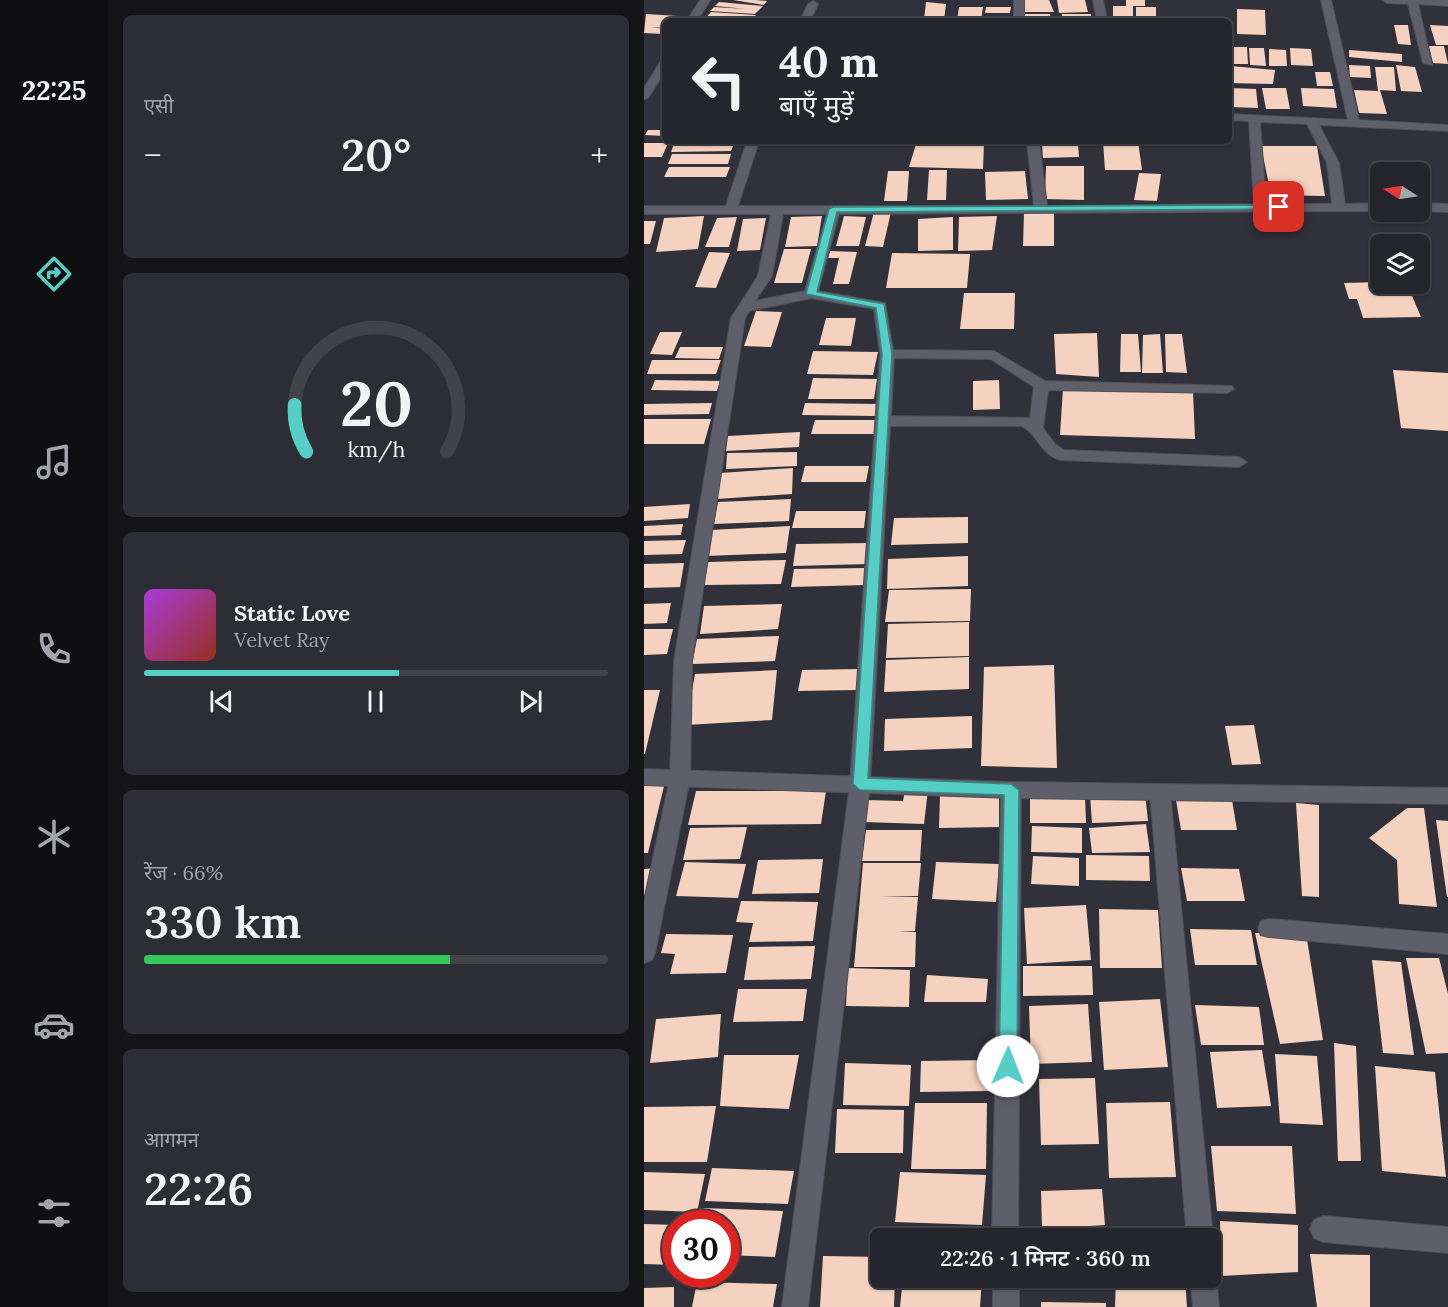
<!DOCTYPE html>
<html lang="hi">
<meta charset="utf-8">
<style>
:root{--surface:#25252d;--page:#2d2d35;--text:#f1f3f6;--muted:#a3a5aa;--line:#424249;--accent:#55cec5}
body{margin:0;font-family:Lora,"Noto Sans Devanagari",serif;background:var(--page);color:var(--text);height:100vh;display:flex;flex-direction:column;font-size:22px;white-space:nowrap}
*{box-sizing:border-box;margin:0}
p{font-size:20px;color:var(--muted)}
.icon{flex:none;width:33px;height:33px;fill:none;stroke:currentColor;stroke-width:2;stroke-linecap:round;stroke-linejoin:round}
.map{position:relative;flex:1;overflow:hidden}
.details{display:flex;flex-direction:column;gap:15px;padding:15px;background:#141419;width:536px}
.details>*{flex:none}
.guide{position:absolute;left:18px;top:18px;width:570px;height:126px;border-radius:9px;box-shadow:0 2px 4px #0004,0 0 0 2px var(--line);background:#25252d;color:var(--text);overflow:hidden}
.needle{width:39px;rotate:282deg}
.tools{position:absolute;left:726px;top:162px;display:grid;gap:12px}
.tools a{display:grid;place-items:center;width:60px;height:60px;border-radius:9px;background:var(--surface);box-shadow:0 2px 4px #0004,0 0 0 2px var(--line);font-size:30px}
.speed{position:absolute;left:18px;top:1210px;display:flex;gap:12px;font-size:30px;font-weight:700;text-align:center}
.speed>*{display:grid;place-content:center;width:78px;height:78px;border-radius:50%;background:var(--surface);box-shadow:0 2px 4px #0004,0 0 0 2px var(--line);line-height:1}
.speed .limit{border:9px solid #d22;background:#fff;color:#111}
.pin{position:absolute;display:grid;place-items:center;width:51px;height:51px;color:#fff;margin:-26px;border-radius:12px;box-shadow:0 3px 9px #0006}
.me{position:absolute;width:66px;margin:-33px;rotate:1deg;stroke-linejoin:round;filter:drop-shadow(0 0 4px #0008)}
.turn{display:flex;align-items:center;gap:21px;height:126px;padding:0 18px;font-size:27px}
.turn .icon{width:78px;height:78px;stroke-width:2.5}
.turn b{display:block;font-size:42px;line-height:51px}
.big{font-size:45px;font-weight:600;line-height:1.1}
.details .card{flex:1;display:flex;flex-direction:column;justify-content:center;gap:9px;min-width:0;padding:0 21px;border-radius:9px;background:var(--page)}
.details .dial{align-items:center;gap:0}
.dial svg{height:156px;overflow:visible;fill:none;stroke:var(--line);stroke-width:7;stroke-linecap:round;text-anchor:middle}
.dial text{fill:var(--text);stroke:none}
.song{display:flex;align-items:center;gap:18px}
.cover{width:72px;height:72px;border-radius:9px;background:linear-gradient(135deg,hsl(280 70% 55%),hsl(10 70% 35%))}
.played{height:6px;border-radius:3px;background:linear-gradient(90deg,var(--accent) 55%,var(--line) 55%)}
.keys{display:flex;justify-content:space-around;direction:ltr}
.heat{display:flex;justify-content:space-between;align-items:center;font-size:33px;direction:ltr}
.charge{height:9px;border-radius:4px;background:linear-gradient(90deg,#34c759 66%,var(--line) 0)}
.trip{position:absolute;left:226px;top:1228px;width:351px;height:60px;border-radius:9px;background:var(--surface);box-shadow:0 2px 4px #0004,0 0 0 2px var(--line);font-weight:600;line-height:60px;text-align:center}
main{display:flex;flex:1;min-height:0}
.tabs{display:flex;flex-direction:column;width:108px;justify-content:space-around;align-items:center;background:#0f0f12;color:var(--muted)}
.tabs .icon{width:42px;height:42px}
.tabs .active{color:var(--accent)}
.tabs b{font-size:27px;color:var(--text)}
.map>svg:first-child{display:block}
</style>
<main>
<nav class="tabs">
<b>22:25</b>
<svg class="icon active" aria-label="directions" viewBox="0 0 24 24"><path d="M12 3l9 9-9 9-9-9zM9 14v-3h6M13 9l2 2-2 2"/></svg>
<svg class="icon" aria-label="music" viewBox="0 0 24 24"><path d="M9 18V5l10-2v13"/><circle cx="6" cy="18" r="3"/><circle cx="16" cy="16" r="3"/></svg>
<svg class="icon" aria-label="phone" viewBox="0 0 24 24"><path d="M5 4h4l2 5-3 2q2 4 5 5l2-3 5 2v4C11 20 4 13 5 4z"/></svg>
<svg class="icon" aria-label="climate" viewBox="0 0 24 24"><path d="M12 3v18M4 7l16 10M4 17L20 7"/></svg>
<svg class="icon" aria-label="car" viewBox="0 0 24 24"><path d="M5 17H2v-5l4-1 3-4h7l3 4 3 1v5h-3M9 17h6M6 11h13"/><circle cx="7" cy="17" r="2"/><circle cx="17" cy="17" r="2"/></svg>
<svg class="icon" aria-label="filters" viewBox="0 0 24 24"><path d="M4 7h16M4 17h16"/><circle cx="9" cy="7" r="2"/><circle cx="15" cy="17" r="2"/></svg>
</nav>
<section class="details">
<div class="card"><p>एसी</p>
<div class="heat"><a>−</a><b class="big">20°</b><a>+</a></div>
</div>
<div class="card dial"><svg viewBox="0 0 100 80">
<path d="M14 69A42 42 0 1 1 86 69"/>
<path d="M14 69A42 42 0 0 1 8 45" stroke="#55cec5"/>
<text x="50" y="56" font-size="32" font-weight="700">20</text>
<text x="50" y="72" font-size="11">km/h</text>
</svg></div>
<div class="card">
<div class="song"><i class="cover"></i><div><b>Static Love</b><p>Velvet Ray</p></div></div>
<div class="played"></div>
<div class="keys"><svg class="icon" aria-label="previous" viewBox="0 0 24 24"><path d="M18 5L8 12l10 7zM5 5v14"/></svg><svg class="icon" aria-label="pause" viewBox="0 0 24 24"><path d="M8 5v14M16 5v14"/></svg><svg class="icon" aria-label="next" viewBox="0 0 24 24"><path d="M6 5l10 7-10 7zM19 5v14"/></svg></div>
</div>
<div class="card"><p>रेंज · 66%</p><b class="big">330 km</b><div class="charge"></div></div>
<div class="card"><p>आगमन</p><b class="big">22:26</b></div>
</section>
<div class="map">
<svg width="805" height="1307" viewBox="0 0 805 1307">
<rect width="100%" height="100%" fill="#31313c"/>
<path fill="#f5d2bf" d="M89,0H111L123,1L120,5Z
M381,0H405L410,12H381Z
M413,0H441L444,12L415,13Z
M482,0H501V6H489V19H469V6H482Z
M75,2L119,6L111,14L66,11L70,7L102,9L71,6Z
M282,2L302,4L300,20H280Z
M315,7H339L337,21H313Z
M342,7H367L366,13H341Z
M492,7H512V20H492Z
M593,9L621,10L622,35L593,34Z
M67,12L112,15L106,21H59Z
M2,14L34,16L30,21H21V28L7,27L21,29L20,34L0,33Z
M377,14H406L407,21H377Z
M418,14H447L448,21H418Z
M750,25H764L767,45L754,44Z
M786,25L805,26V45H792Z
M785,46H800L804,64L789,63Z
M587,47H603L604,64H588Z
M605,48H620L622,66L606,65Z
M646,48L667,49L669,66L647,65Z
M625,49L642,50L643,66H625Z
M705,50L758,54V62L705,57Z
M705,65L726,66L727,78L706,77Z
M752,65L771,67L778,92L757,91Z
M587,66L631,70L629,84L585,83Z
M731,67H750L752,91L736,90L743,114L715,113L710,90L734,91Z
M671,72H686L689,86H673Z
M586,88L612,89L614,108L587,107Z
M618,88H642L646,109H622Z
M657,88L690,89L693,108L659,106Z
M4,130H21V136L1,135Z
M31,141H91L87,151L27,152Z
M273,141L340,142L339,169L265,167Z
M459,141H494L498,170H461Z
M0,143H24L18,157H0Z
M398,144H434L435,157L399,158Z
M617,146H673L681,196L627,195Z
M28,154H87L84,164H24Z
M402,166H440V200L401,199Z
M25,167H86L82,177H20Z
M285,170H303L302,200H283Z
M244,171H265L263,201H240Z
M381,171L384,199L342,200L341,172Z
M495,173L517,174L513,201L490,200Z
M230,212H247L239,247L221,246Z
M380,213H410V246H379Z
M60,216L54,249L12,252L20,218Z
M178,216L173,246L141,247L147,217Z
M200,216L222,217L215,246H192Z
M353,216L348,250L314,251L315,217Z
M93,217L85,247H61L73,218Z
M309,217V250L274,251V219Z
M122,218L116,250L93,251L99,219Z
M0,221H12L6,244H0Z
M140,249H167L158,283H130Z
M186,251L213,252L205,284H189L195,258H184Z
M65,252L86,253L72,288L51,287Z
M248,253L326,254L323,288H242Z
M736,282L763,284L777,317L719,318L713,299H705L700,283Z
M320,293H371L370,329H316Z
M112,311L138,312L127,347L100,346Z
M182,318H212L207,346L175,345Z
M16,332H38L28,355L6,354Z
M453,333L455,377L412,374L410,334Z
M477,334H494L497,372H476Z
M516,334L519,373H498L499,335Z
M521,334H538L543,373L522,372Z
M36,347H79L75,359L31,358Z
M169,351L234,352L229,375L163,374Z
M8,360H77L72,374H3Z
M749,370L805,373V431L757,428Z
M169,378L233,379L230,399H164Z
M11,380L76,381L73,391L7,390Z
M355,380L356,409L329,410V381Z
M419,388L549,392L551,439L416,435Z
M68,403L65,414L0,415V404Z
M161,403L234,404L231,416L158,415Z
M0,419H67L60,444H0Z
M171,420H234L231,434H167Z
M156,432L155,447L82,451L84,436Z
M153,452V466L82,469L83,453Z
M161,466H225L222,482H157Z
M149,468L148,494L73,499L76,473Z
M147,499L145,521L70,524L74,502Z
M46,504L44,518L0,521V507Z
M152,511H222L220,528H148Z
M324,517V543L247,545L250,518Z
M39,524L37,535L0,536V526Z
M146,526L142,553L61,556L66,530Z
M42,540L38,554L0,555V541Z
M227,543L225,564L149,566L152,544Z
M324,556V586L243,589L244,559Z
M142,560L137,584L60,585L64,562Z
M40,563L36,587L0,588V564Z
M223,568L222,585L147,587L150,569Z
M327,589L326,621L241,622L245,590Z
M27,603L23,623L0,624V604Z
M138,604L134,629L56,634L60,606Z
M325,622V656L242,658L244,624Z
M0,629H29L23,654L0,655Z
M135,636L131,661L48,664L53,639Z
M325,657V689L240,692L242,660Z
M410,665L413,768L337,766L340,667Z
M214,669L212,690L154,691L158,670Z
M133,670L128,720L42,725L51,674Z
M0,690H16L1,754H0Z
M328,716V748L240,751L241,719Z
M610,725L617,764L588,765L581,726Z
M21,782L4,853H0V783Z
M261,790H284L280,824L219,822L222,800L259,801Z
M52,791H182L177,824L44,825Z
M501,793L504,821L448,823L446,795Z
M355,794V827L295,828L296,795Z
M386,795H441L442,823H386Z
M532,800H588L593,830H537Z
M652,803L675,805V897L658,896Z
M763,808H780L793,907L755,904L753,860L725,838Z
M792,820L805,821V897H803Z
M502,824L506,852L448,853L445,828Z
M388,826L438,828V853L387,852Z
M103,827L96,859L39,860L46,828Z
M222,830H278L276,861H218Z
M442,855L505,856L506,881L442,880Z
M389,856L435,858V886L387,884Z
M179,859L175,893L108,894L114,860Z
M41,862L102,864L94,898L32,896Z
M292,862L355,864L352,902L288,899Z
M219,863H277L274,896H236L274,897L271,931H254L272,932L271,967H210Z
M13,868L0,932V869Z
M537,868L595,869L601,901H543Z
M97,901L174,902L169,941L105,942L109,923L92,922Z
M442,905L447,960L383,964L380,908Z
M455,909L514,910L518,968H456Z
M546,929L607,930L613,965H551Z
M611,933H662L679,1040L636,1044Z
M22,934L89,935L82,973L26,974L31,954L17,953Z
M171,946L167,979L100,980L105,947Z
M762,958H795L805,998V1053L782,1054Z
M728,960L757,962L770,1055L739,1053Z
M379,966H448L449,995L379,996Z
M204,968L266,970L265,1007L202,1006Z
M283,975L344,979L342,1002H280Z
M94,989H163L159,1021L89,1022Z
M516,999L524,1067L460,1070L455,1002Z
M444,1004L448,1062L387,1064L385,1006Z
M551,1005L615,1007L620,1045H557Z
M77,1014L74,1057L6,1063L12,1019Z
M690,1043L712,1046L717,1161H694Z
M618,1050L627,1106L573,1108L566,1052Z
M631,1054L673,1056L679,1125L636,1123Z
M80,1055H155L145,1109L76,1106Z
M348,1060L347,1091L276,1092L277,1061Z
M201,1063L267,1065L265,1106L199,1105Z
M731,1066L791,1072L802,1177L738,1171Z
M451,1078L455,1144L397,1145L395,1079Z
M526,1102L532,1177L465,1178L462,1103Z
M271,1103H343L342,1169H267Z
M72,1106L63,1162H0V1107Z
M193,1109L260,1110L259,1153H191Z
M567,1146H648L652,1214L573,1211Z
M68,1168L150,1171L144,1204L61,1201Z
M0,1172L61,1174L53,1212L0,1210Z
M256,1172L342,1175L338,1225L251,1222Z
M458,1189L461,1225L398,1229L397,1191Z
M59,1208L139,1211L131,1257L82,1255V1224H56Z
M576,1221L654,1225V1272L577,1276Z
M0,1224L32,1225V1265L0,1264Z
M257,1226L343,1229L342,1239H255Z
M666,1254L726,1255V1307H673Z
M179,1256L237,1257V1278H251L250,1307H176Z
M259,1278H338L336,1307H256Z
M472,1278H541L543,1307H471Z
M53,1282L133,1284L129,1307H48Z
M30,1287V1307H0V1288Z
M397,1302L462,1303V1307H397Z"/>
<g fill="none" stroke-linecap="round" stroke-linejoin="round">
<defs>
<path id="street" d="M56,0H66L53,21H43Z
M370,0H380V21H370Z
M449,0H459L463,21H453Z
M677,0H687L715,120L805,125V131L675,125L695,163L701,204L736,203V211L195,214L174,291L241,303L249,350L350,351L401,381L588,386L590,389L583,393L404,390L399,428L411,444L420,450L595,457L603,462L595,467L417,460C397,455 394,435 378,426H246L226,784L164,1307H138L206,784L236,354L230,309L167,298L105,311L101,318L48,661L46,778L11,953L8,960L0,963V901L26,778L30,661L87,318L114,276L127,214H0V206H82L103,141H115L94,206H390L383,141H395L403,206L610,204L605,121L585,120V114L704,120ZM616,122L663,124L683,163L688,204H622ZM139,214H183L161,291L111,301L128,276ZM250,358L347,359L390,387L386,418L247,416Z
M738,0H805V6L774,4L788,65L779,63L764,4L743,3Z
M169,1L174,4L166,21H156L164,4Z
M21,60V71L4,98L0,99V88L17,61Z
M776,203L805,204V212L776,211Z
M367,782L374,784L377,790L374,1239H348L357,790L360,784Z
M516,784L523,786L526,792L569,1239L567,1243V1239H543L506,792L509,786Z
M625,919L805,934V954L625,937L617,935L614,928L617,921Z
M679,1216L805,1227V1253L679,1242L670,1238L666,1229L670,1220Z
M567,1268L572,1278L575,1307H549L546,1278H567Z
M349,1278H375V1307H349Z"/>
<path id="secondary" d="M0,769L367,782L805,788V804L367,798L0,785Z"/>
</defs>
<use href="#street" stroke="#4f4f58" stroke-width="2"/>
<use href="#secondary" stroke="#4f4f58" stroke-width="2"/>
<use href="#street" fill="#5f5e6b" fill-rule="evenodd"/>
<use href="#secondary" fill="#5f5e6b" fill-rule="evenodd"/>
</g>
<path fill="#55cec5" stroke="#378680" stroke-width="1.5" d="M635,205H639V209L193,212L173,292L240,304L248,354L224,778L367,784L375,790L373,1066L370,1072L364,1074L358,1072L355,1066L360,795L216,790L209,784L238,354L232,308L162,294L185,209L189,207Z"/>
</svg>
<div class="tools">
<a><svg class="needle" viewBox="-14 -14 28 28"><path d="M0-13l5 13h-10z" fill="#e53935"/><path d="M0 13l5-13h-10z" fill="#a3a5aa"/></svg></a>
<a><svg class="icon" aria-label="layers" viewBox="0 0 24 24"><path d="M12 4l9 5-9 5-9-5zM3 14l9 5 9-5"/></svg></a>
</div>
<div class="speed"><div class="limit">30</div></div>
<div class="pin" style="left:635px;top:207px;background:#d93025"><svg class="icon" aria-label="arrive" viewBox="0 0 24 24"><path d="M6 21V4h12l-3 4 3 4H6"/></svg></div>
<svg class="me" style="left:364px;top:1066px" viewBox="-20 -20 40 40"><circle r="19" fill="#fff"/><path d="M0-13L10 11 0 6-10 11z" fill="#55cec5"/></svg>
<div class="trip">22:26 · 1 मिनट · 360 m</div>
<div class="guide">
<div class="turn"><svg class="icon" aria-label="left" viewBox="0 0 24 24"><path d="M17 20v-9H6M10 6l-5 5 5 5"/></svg><div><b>40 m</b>बाएँ मुड़ें</div></div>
</div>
</div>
</main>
